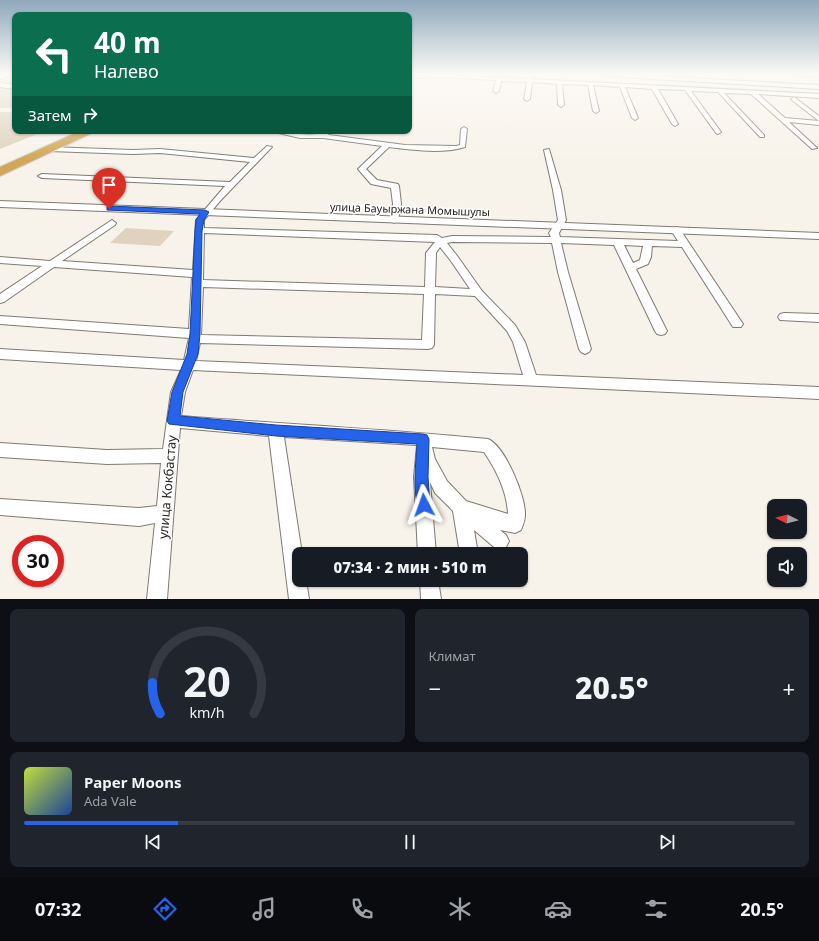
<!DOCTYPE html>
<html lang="ru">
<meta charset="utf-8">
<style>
:root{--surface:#171b24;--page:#20242c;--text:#f1f3f6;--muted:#9ea1a6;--line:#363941;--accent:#2563eb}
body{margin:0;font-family:"Noto Sans",sans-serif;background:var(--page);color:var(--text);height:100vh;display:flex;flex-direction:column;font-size:15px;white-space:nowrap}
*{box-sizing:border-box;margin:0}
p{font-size:13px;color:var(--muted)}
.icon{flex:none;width:22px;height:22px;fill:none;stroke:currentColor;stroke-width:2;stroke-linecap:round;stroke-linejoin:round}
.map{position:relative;height:599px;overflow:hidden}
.panel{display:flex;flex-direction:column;gap:10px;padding:10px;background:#0d0f14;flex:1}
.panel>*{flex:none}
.top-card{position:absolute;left:12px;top:12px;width:400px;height:122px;border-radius:8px;box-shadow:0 1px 3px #0004;background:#0b6e4f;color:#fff;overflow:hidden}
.needle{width:26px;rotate:276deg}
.buttons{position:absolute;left:767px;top:499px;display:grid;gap:8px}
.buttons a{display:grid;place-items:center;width:40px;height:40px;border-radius:8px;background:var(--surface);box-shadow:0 1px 3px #0004;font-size:20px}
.speed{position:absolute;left:12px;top:535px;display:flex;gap:8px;font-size:20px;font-weight:700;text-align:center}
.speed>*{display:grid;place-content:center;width:52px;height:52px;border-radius:50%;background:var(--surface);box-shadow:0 1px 3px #0004;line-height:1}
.speed .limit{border:6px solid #d22;background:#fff;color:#111}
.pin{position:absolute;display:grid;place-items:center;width:34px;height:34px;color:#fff;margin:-41px -17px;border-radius:50% 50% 50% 0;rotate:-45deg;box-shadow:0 0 4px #0007}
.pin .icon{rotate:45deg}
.me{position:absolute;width:44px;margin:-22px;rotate:356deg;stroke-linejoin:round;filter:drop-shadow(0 0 3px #0008)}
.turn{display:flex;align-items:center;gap:14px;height:84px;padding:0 16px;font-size:18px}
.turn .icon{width:52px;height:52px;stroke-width:2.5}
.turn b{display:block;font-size:28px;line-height:34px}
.then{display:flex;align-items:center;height:38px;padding:0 16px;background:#0003;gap:8px;font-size:15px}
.big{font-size:30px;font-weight:800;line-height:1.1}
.panel .widget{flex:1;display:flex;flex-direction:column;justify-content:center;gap:6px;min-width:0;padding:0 14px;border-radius:8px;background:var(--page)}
.panel .dial{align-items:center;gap:0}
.dial svg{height:104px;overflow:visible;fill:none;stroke:var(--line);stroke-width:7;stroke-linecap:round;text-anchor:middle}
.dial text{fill:var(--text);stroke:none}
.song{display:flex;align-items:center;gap:12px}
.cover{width:48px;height:48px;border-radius:6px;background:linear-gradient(135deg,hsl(70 70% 55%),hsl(220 70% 35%))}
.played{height:4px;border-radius:2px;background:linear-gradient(90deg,var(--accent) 20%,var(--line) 20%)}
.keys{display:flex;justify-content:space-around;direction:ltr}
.heat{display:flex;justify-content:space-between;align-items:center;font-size:22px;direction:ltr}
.panel .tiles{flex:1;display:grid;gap:10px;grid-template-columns:1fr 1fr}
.widget:last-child{grid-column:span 2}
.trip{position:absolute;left:292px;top:547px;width:236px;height:40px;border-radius:8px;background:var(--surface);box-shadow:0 1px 3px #0004;font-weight:800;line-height:40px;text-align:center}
.dock{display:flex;height:64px;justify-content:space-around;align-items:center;background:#090b0e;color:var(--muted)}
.dock .icon{width:28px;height:28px}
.dock .on{color:var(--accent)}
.dock b{font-size:18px;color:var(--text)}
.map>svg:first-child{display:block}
</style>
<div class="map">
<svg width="819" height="599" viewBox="0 0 819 599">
<rect width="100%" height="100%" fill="#f8f3ea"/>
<path fill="#dfd2be" d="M0,75H15V108H0Z
M0,112H15V131H45L0,149Z
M126,228L174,231L160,246L110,243Z"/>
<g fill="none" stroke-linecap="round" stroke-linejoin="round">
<defs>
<path id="minor" d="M5,75H12L0,79V76Z
M449,75L527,79L528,75H532V79L819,94V98L758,94L785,118L819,121V125L789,122L817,148L812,149L751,94L724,93L764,135V137H760L718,92L691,91L721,132L718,134L716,133L685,90L658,89L678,124L675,126L672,124L652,89L625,87L638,118L635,120L632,118L620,87L593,85L599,111L596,113L593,111L588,85L562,84L564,105L561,107L558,105L557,84L532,82L530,99L527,101L524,99L527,82L501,81L499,91L496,93L493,91L496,80L443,77L409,78V76Z
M604,75H629L819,85V89L606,76Z
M796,75H819V77L798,76Z
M0,83L15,85V89L0,87Z
M794,97L819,116V121L792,100L791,99Z
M464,127L467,129L465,147C444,154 411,150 389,147L366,169L377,180L398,184L399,186L401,204L398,220L394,223L390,220L393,204L391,188L371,184L358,169L382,146L323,138H300L270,131C289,131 307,138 326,132L329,135L405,145L456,146L460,145L461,129Z
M267,146L272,147L220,201L204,220V228L437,235L442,238L452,236L551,237L549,233L558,220L553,190L544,150L549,149L561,190L566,220L559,233L560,237L678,241L671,230L676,227L679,228L743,324L741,327H733L682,247L652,246L651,257L648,264L636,269L667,331L665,334L661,335L657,334L655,331L614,245L561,243L568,272L591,349L589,352L585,354L581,352L579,349L558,272L552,243L452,242L447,243L458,257L482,291L515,325L525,342L536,375L819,387V399L193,370L185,392L181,416C283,424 386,429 488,439C505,446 526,497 525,515C525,520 523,525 521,530L515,533L500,530L506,535L509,541L506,547L500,550L494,547L474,530L478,554H460L453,511L435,493L430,482L436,554H418L414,477L417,445L284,437L302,554H299V580H306L309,599H289L269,436L180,428L167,599H147L155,523L139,526L0,515V499L139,508L157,506L161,463L107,464L0,457V443L107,450L163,449L171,392L181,370L0,359V349L184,360L189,338L0,324V316L189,329L192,277L54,267L4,302L0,303V294L42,266L0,263V257L50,261L112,220L116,223L115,225L62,261L193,270L196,220L225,186L42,178L38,176L42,174L230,182L250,162L160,153L133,154L49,151L46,149L49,147L133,150L160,149L254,158ZM204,233L435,242L426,253L425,287L203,280ZM624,245L643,246L640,260L633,263ZM440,247L451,261L470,289L435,287L436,253ZM203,287L424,294L422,340L201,335ZM435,294L475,296L507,331L513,342L523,375L196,361L200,343L428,349L432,348L434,345ZM432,447L484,452C497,471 507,492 508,514L466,501L447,481L435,459Z
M784,313L819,314V322L780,320L778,317L780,314Z
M420,580H438L441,599H421Z"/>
<path id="tertiary" d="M0,201L819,233V239L0,207Z"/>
<path id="trunk" d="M80,131H93L92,133L0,176V167Z"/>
</defs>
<use href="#minor" stroke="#7f7a73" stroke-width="2"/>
<use href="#tertiary" stroke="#7f7a73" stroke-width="2"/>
<use href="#trunk" stroke="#d0cfcf" stroke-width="2"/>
<use href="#minor" fill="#fff" fill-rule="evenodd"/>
<use href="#tertiary" fill="#fff" fill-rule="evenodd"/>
<use href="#trunk" fill="#d2a858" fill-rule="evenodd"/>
</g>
<linearGradient id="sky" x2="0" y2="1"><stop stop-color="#8fa8bc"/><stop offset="0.47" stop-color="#fcfaf6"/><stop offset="1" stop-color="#fcfaf6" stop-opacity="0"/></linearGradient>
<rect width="819" height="159" fill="url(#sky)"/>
<path fill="#2563eb" stroke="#184099" d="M109,206L205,210L209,212L204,220L202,231L200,334L198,354L183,392L180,416L276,425L423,434L427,435L429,439L428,477L430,505L428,509L424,511L419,509C412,492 416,463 417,444L276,436L169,424L167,421L172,392L187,354L190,334L195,231L196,220L200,214L107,210V207Z"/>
<g text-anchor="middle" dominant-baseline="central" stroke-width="3" stroke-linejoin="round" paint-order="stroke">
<g font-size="11" fill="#292724" stroke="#fff">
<text transform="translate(410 209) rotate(2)">улица Бауыржана Момышулы</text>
</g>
<g font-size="13" fill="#292724" stroke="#fff">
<text transform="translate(167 487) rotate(-85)">улица Кокбастау</text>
</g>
</g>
</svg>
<div class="buttons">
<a><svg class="needle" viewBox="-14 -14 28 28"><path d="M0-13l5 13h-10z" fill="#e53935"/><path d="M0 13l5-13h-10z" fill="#9ea1a6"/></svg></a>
<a><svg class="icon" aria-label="sound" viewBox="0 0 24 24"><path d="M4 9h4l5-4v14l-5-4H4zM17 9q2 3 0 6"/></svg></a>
</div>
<div class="speed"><div class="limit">30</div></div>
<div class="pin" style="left:109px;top:209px;background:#d93025"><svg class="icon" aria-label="arrive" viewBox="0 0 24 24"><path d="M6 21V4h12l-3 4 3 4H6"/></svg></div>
<svg class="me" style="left:424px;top:505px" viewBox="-20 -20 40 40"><path d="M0-17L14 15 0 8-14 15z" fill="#2563eb" stroke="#fff" stroke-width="4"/></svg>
<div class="trip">07:34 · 2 мин · 510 m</div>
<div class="top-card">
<div class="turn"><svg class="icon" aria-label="left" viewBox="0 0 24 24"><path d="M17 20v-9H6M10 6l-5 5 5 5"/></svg><div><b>40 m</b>Налево</div></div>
<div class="then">Затем<svg class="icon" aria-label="right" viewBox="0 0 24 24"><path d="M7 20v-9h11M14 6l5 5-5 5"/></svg></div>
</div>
</div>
<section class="panel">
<div class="tiles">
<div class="widget dial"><svg viewBox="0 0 100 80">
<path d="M14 69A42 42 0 1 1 86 69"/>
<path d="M14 69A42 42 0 0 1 8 45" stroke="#2563eb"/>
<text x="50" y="56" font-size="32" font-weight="700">20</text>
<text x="50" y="72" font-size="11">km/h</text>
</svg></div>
<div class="widget"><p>Климат</p>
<div class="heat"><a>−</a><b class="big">20.5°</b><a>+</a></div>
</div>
<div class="widget">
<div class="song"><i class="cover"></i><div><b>Paper Moons</b><p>Ada Vale</p></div></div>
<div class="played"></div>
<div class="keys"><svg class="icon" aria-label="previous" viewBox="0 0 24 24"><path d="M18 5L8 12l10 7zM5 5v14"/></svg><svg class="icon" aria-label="pause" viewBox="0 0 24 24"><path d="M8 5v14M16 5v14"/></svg><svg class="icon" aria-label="next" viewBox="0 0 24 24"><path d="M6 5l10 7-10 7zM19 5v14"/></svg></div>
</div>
</div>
</section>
<nav class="dock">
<b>07:32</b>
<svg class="icon on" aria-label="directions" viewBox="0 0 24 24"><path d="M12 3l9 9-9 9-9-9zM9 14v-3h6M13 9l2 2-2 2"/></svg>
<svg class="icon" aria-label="music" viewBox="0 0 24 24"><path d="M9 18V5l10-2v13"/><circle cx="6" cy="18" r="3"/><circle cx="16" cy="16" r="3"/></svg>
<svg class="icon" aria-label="phone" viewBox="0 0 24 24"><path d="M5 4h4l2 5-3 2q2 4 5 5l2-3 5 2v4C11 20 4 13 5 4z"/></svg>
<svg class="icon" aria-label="climate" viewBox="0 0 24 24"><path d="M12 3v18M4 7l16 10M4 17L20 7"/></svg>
<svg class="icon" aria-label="car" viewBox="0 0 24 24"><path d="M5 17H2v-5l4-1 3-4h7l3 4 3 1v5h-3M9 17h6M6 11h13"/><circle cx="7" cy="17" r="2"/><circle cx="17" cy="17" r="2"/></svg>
<svg class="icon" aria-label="filters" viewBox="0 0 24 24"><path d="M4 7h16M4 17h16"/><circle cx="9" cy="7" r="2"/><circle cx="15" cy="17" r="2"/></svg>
<b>20.5°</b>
</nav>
